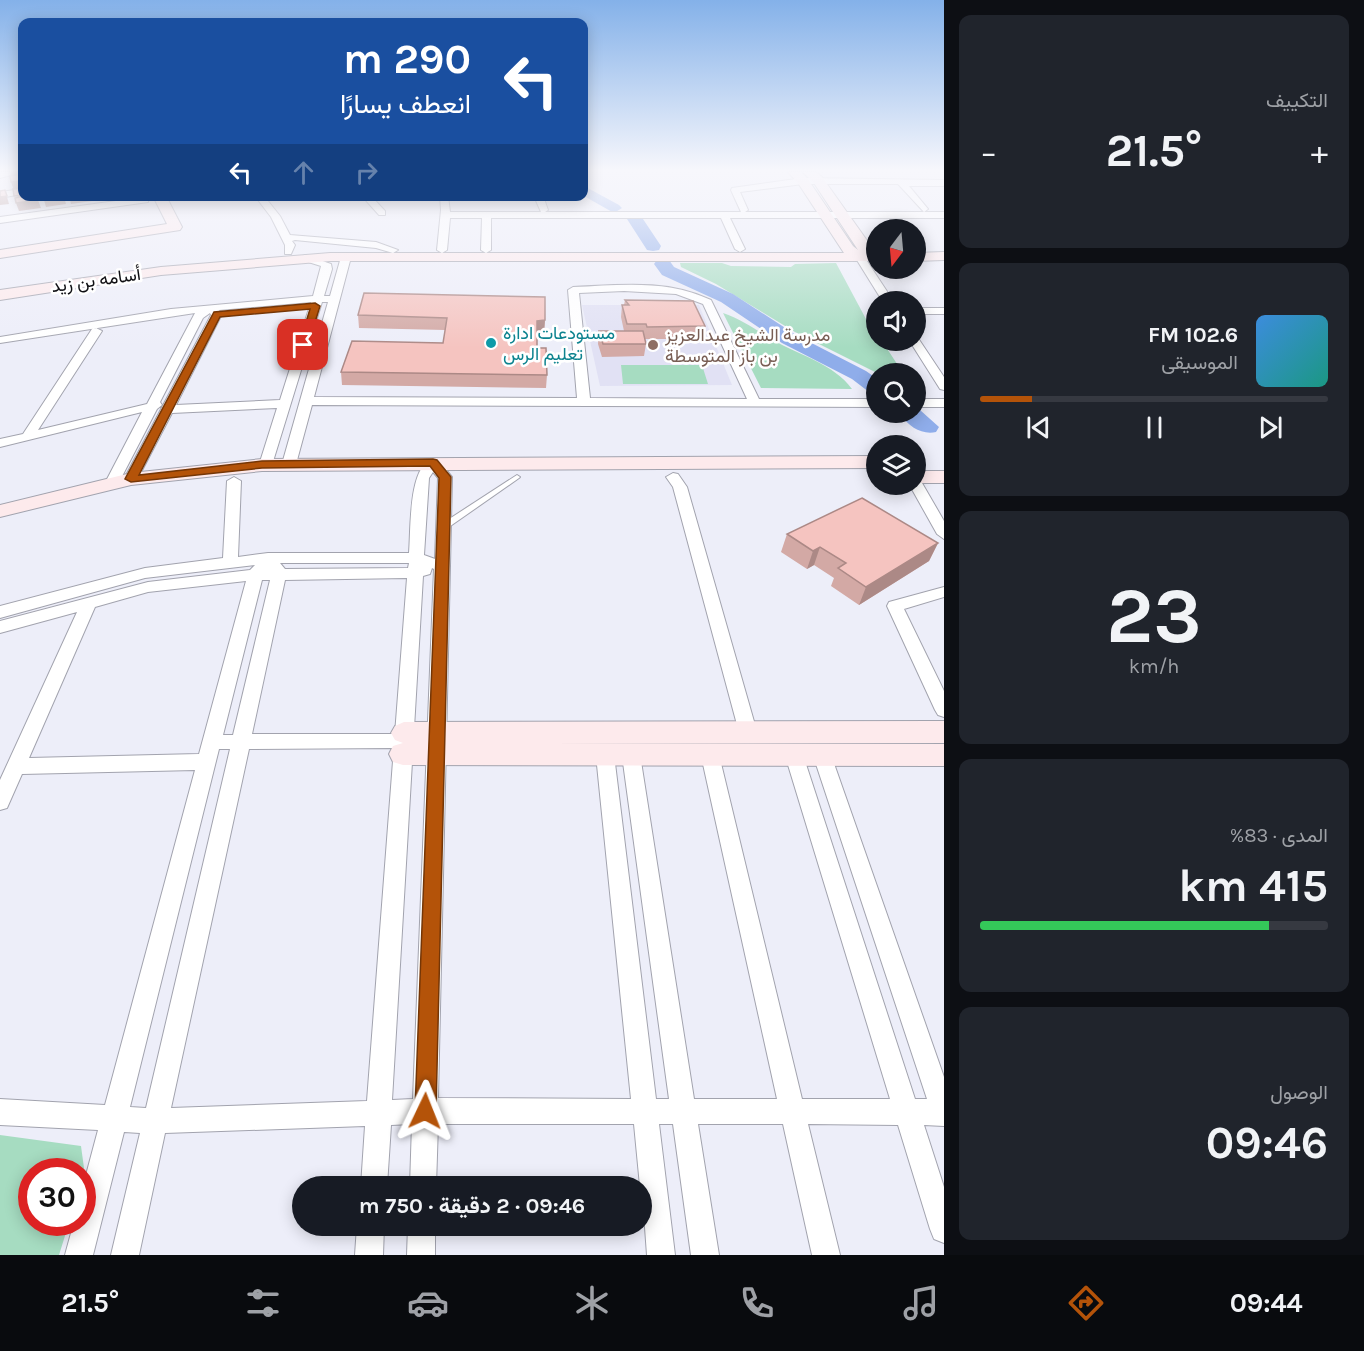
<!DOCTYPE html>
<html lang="ar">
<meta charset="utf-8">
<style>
:root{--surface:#171b24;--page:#20242c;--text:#f1f3f6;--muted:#9ea1a6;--line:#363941;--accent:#b45309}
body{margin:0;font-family:Karla,Vazirmatn,sans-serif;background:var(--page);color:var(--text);direction:rtl;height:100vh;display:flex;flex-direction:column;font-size:22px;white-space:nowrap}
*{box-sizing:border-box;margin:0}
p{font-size:20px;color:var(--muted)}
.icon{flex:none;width:33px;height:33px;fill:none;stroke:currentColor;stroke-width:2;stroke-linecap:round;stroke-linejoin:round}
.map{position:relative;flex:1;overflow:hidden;direction:ltr}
.details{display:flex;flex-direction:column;gap:15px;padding:15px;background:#0d0f14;width:420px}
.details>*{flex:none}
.banner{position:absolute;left:18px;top:18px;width:570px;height:183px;border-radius:12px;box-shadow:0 3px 15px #0003;direction:rtl;background:#1a4fa0;color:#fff;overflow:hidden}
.needle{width:39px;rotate:196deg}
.controls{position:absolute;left:866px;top:219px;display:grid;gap:12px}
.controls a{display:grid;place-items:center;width:60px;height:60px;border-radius:50%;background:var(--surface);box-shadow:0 3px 15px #0003;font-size:30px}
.speed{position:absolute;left:18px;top:1158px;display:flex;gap:12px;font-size:30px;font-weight:700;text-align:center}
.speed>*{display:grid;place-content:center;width:78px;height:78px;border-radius:50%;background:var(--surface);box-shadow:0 3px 15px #0003;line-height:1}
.speed .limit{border:9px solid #d22;background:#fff;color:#111}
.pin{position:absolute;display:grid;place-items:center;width:51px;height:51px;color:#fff;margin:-26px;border-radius:12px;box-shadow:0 3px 9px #0006}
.me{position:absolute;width:66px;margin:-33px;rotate:2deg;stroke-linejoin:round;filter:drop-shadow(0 0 4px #0008)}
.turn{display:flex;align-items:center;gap:21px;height:126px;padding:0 18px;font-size:27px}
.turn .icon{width:78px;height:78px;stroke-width:2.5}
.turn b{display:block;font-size:42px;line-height:51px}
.lanes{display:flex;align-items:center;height:57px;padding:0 18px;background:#0003;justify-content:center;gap:30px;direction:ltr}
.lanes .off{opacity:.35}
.big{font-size:45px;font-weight:700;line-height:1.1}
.details .card{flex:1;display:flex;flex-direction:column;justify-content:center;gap:9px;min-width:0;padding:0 21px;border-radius:12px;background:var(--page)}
.details .dial{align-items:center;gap:0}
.dial b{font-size:78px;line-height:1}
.song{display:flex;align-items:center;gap:18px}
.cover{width:72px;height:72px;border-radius:9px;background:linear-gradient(135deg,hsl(210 70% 55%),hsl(170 70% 35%))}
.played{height:6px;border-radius:3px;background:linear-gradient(90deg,var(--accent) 15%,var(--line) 15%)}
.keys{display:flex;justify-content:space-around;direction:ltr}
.heat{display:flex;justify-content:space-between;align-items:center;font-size:33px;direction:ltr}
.charge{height:9px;border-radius:4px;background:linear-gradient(90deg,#34c759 83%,var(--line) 0)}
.trip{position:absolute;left:292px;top:1176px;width:360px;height:60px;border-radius:30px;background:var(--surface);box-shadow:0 3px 15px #0003;font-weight:700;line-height:60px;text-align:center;direction:rtl}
.tabs{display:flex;height:96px;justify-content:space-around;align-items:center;background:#090b0e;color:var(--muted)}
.tabs .icon{width:42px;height:42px}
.tabs .on{color:var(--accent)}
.tabs b{font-size:27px;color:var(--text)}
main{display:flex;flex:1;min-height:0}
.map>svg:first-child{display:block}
</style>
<main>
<section class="details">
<div class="card"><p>التكييف</p>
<div class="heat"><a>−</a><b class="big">21.5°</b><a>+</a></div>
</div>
<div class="card">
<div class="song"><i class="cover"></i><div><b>102.6 FM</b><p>الموسيقى</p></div></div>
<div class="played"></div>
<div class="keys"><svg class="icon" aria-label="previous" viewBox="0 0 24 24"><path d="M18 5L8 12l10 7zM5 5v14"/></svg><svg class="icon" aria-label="pause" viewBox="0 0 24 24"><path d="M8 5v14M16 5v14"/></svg><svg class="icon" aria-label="next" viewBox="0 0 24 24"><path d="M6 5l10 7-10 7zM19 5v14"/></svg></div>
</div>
<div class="card dial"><b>23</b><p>km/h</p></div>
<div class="card"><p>المدى · 83%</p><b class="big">415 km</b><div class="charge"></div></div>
<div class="card"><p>الوصول</p><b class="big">09:46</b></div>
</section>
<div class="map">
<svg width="944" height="1255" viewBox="0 0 944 1255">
<rect width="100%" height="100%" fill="#edeef9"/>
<path fill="#e1e1f4" d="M582,305H699L732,385L600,386Z"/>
<path fill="#a6dcc1" d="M680,263H722L731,266L791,267L795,264L836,263L874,334L876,335V340L882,341L903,373H877L795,332L716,284L681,267Z
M723,313C741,319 756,330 773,340C799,355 834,364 852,389L761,388Z
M621,365H702L708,384H623Z
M0,1135L81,1146L84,1168L83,1173L32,1172V1222L69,1223L59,1255H0Z"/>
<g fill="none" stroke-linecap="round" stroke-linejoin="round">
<path fill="#8fadea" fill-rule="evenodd" d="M584,186L619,205L622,208L614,213L584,196Z
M635,214L641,216L661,246L659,250L653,251L647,250L627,219Z
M663,259L669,260L674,267L733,294L796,335L866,371L876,378V394L869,392L852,379L782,343L721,302L662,275L654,264L657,260Z
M915,409L920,410L939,427L936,432C922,435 909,427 901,415L903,412H915Z"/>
<defs>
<path id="lane" d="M517,475L520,477L519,478L446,529H440L439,527L440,525Z"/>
<path id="street" d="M0,172H22L0,178Z
M803,178L944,180V186H909L928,209L924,212L898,184H803L740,192L748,210L745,212H944V218H730L745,249L740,252L735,249L721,218H491V250L486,253L481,250L482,218H450L447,250L442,253L437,250L441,210L440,196H448L450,212H541L534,196H543L548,210L545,212H741L731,190L732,188Z
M22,189V194L0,198V192Z
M255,196H264L280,216L290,235L376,242L398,250L393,253L376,248L295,240L292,241L295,245L291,254H285V245L271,217Z
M362,196H371L385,211V215H379Z
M145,197L148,198V202L0,223V217Z
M346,254L351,257L314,397L577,398L568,290L573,287C620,285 667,279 711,300L759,399H876V407L312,405L296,464L289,468L282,464L328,302H322L271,468H261L259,465L277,408L172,413L136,482L131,483L124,479L211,315L210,313L203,318L160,402L162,405L157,409L117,486L112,487L105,483L142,412L0,447V439L23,434L92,329L96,328L102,331L38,430L147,404L195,313L0,343V337L171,309L313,296L321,266L302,260L300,258L305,255L331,264L332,269L324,296H330L341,257ZM624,291L676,294L703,304L747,399L590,398L579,293ZM311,302L280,400L176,405L222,314L219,310Z
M860,254L863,255L894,302H883L855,257Z
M915,308H944V314H915Z
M915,337L918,338L944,377V390L940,389L909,340H915Z
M915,399H944V407H915Z
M433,459L438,460L452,477L438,1098L631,1099L596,755L598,750L605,747L612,750L614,755L656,1099H669L622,755L624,750L631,747L638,750L640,755L694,1099H777L701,755L703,750L710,747L717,750L719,755L802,1099H890L785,755L787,750L794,747L801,750L803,755L915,1099H927L813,755L815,750L822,747L829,750L831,755L944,1077V1126L924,1125L944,1187V1243L934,1239L930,1229L898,1125L808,1124L840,1255H812L783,1124H698L719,1255H691L673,1124H659L675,1255H647L642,1186H640L634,1124H438L436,1186H410L412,1124L391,1125L387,1186H361L365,1126L165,1133L139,1255H111L140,1133L124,1132L93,1255H65L74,1222H82V1190L98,1130L0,1125V1099L105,1105L195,770L22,774L7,808L0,810V780L77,612L0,633V621L148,582L250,570L255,565L145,578L0,618V606L145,568L223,558L227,481L234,477L241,481L238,557L268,553H409C411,531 408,465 433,459ZM433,472L438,478L435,559L424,555L429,478ZM280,563H409L408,568L285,569ZM432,568L434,569L413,1099L392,1100L423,576L430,574ZM407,578L395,734H252L285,580ZM262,580H270L233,735H223ZM246,581L199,754L29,758L95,607L148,592ZM394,748L367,1101L171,1108L249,749ZM219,749H230L146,1108L130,1107Z
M673,473L678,474L687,487L757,732L754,737L748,739L742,737L739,732L673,487L666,477Z
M915,479L922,483L944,521V539L937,534L909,484H915Z
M944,587V597L904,609L944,691V717L938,715L935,710L887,606L889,602Z
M357,1226H384L383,1255H355Z
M408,1226H435V1255H407Z"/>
<path id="secondary" d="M788,172H801L807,178L853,246L858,250L814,183L803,172H816L822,177L873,249L870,253H876V261H330L161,275L0,300V290L161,267L330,253H844L798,183Z
M153,196H166L182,227L180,230L0,258V250L167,224Z
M944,252V260L915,261V253Z
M876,456V468L262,471L131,485L0,517V505L131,473L262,459Z
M915,471H944V483H915Z
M944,721V743H547L944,744V766L403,765L393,762L389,754L393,746L403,743L395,740L391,733L395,726L404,722Z"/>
</defs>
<use href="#lane" stroke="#a2a3ae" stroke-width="2"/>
<use href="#street" stroke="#a2a3ae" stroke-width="2"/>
<use href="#secondary" stroke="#a2a3ae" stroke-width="2"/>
<use href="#lane" fill="#fff" fill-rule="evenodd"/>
<use href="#street" fill="#fff" fill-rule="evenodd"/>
<use href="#secondary" fill="#fdeaec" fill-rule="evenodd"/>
</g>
<path fill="#d3a9a5" d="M625,300L705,326L703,339H645L646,344L644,356L602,357L598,344L599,331H624L621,317L622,305H624Z
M358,315L545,320L544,332L537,333V348L547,375L546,388L342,385L341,372L443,343L445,330L359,328Z
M787,534L938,543L929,561L859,605L831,586L834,578L814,565L807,569L781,552Z"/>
<path fill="#ac8986" d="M22,181V188L14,190L11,182Z
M5,190L9,204L0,205V197Z
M69,196H91L92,201L71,204Z
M101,196H122V198L102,201Z
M64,197L66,204L46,207L44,200Z
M38,200L41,208L19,211L16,203Z
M545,320L544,332L536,334L537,321Z
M938,543L929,561L859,605L866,587Z
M820,547L814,565L807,569L813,551Z"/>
<path fill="#f5c4c0" stroke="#ac8986" stroke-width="1.5" d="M11,172H22V174H11Z
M22,174V181L11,182L10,176Z
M22,188V195L14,196L13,189Z
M5,190L7,196L0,197V191Z
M23,196H37L38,200L16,203L15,198Z
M43,196H64V197L44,200Z
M364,293L545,297V320L537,321V348H546L547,375L341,372L352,341L443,343L447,318L358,315Z
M625,300L693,301L705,326L647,327L646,324H627L622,305H629Z
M599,331H643L646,344H603Z
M862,498L938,543L866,587L838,568L846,563L820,547L813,551L787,534Z"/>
<linearGradient id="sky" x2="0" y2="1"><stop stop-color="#84b1e9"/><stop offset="0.49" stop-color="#f7f7fc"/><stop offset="1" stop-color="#f7f7fc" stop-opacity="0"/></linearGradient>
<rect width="944" height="348" fill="url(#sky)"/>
<path fill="#b45309" stroke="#753606" stroke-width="1.5" d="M315,303L320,306L308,345L303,348L299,345L310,309L220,317L139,475L262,461L433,459L437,460L451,477L436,1111L433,1118L425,1121L418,1118L415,1111L439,478L430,466L262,468L131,482L125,479L214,312Z"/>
<circle fill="#0f9aa8" stroke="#fff" stroke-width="2" cx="491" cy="343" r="6"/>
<circle fill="#8d6e63" stroke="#fff" stroke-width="2" cx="653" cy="345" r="6"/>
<g text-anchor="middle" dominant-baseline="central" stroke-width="5" stroke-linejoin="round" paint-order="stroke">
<g font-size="18" fill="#0f0f13" stroke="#fff">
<text transform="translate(96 280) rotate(-8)">أسامه بن زيد</text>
</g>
<g font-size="18" fill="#0d838f" stroke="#fff" text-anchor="start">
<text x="503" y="333">مستودعات ادارة<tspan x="503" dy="21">تعليم الرس</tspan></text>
</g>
<g font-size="18" fill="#785e54" stroke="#fff" text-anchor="start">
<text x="665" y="335">مدرسة الشيخ عبدالعزيز<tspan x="665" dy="21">بن باز المتوسطة</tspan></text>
</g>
</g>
</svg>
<div class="controls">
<a><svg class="needle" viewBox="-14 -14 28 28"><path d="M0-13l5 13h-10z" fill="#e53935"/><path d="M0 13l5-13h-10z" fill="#9ea1a6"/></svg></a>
<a><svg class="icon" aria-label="sound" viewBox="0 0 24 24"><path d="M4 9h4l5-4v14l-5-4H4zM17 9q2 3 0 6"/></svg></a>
<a><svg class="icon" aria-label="search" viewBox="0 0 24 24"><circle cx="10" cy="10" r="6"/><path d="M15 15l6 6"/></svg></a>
<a><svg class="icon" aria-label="layers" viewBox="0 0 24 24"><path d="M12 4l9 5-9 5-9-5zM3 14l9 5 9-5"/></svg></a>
</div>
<div class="speed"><div class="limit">30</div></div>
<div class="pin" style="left:303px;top:345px;background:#d93025"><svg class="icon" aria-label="arrive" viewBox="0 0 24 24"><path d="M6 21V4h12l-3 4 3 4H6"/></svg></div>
<svg class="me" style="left:425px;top:1111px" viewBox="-20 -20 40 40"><path d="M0-17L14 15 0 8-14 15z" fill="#b45309" stroke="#fff" stroke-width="4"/></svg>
<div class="trip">09:46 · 2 دقيقة · 750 m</div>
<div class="banner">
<div class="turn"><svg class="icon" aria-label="left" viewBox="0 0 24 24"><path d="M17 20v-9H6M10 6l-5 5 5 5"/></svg><div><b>290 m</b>انعطف يسارًا</div></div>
<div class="lanes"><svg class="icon" aria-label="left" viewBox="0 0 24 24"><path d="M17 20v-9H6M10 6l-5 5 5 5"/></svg><svg class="icon off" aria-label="ahead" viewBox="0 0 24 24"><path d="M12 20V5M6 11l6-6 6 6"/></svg><svg class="icon off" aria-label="right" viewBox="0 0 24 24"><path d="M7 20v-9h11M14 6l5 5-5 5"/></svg></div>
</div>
</div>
</main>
<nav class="tabs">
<b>09:44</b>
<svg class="icon on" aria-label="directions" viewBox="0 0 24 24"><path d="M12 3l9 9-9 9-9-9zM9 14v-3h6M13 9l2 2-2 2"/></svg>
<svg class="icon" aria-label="music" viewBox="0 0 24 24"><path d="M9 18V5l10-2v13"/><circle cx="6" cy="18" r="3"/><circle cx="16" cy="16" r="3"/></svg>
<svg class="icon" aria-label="phone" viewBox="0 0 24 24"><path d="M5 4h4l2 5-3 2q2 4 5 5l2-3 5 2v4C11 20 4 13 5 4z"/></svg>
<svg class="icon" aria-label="climate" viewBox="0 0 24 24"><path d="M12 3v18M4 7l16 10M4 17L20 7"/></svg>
<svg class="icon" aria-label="car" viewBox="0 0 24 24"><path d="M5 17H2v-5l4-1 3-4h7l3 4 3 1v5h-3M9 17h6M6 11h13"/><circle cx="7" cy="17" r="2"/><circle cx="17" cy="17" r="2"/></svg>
<svg class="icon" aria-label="filters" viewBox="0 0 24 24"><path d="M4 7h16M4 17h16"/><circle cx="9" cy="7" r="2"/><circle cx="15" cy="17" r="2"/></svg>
<b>21.5°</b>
</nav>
